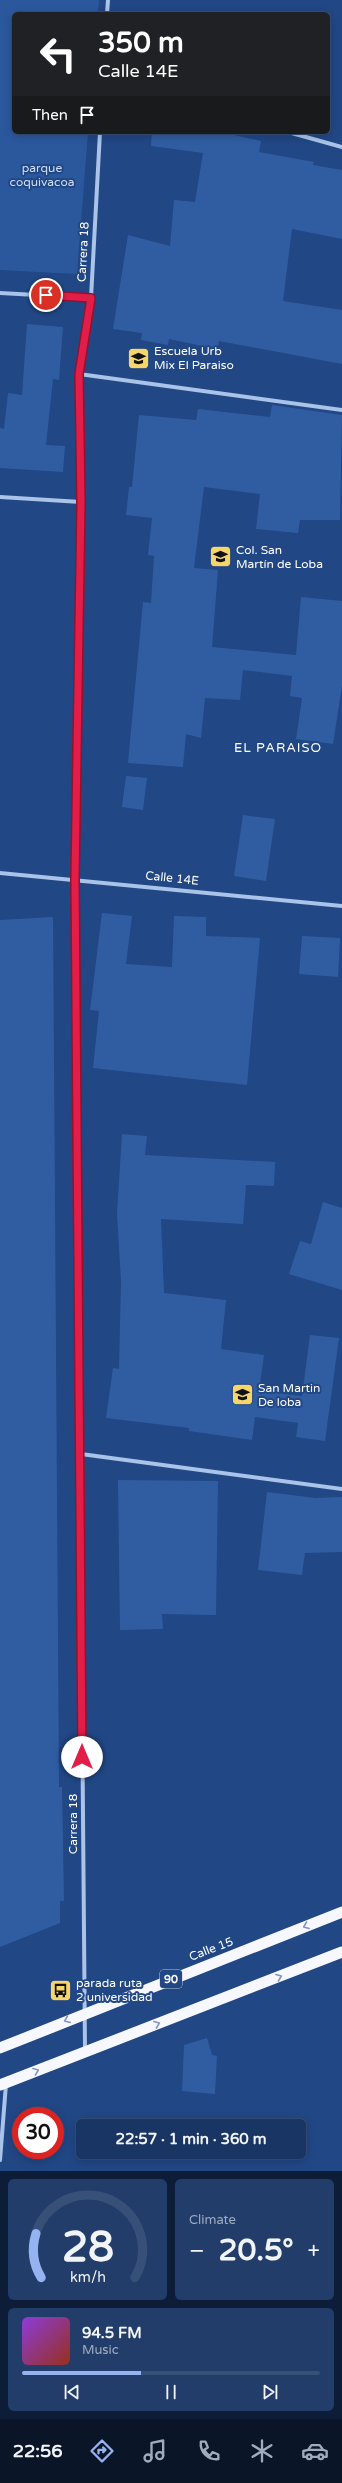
<!DOCTYPE html>
<meta charset="utf-8">
<style>
:root{--surface:#193564;--page:#223d6a;--text:#f1f3f6;--muted:#9fabbf;--line:#375078;--accent:#95b2f1}
body{margin:0;font-family:"Varela Round",sans-serif;background:var(--page);color:var(--text);height:100vh;display:flex;flex-direction:column;font-size:15px;white-space:nowrap}
*{box-sizing:border-box;margin:0}
p{font-size:13px;color:var(--muted)}
.icon{flex:none;width:22px;height:22px;fill:none;stroke:currentColor;stroke-width:2;stroke-linecap:round;stroke-linejoin:round}
.map{position:relative;height:2171px;overflow:hidden}
.panel{display:flex;flex-direction:column;gap:8px;padding:8px;background:#0e1d37;flex:1}
.panel>*{flex:none}
.banner{position:absolute;left:12px;top:12px;width:318px;height:122px;border-radius:6px;box-shadow:0 2px 10px #0003,0 0 0 1px var(--line);background:#202124;color:#fff;overflow:hidden}
.speed{position:absolute;left:12px;top:2107px;display:flex;gap:8px;font-size:20px;font-weight:700;text-align:center}
.speed>*{display:grid;place-content:center;width:52px;height:52px;border-radius:50%;background:var(--surface);box-shadow:0 2px 10px #0003,0 0 0 1px var(--line);line-height:1}
.speed .limit{border:6px solid #d22;background:#fff;color:#111}
.pin{position:absolute;display:grid;place-items:center;width:34px;height:34px;color:#fff;margin:-17px;border:2px solid #fff;border-radius:50%;box-shadow:0 1px 4px #0007}
.me{position:absolute;width:44px;margin:-22px;rotate:0deg;stroke-linejoin:round;filter:drop-shadow(0 0 3px #0008)}
.turn{display:flex;align-items:center;gap:14px;height:84px;padding:0 20px;font-size:18px}
.turn .icon{width:52px;height:52px;stroke-width:2.5}
.turn b{display:block;font-size:28px;line-height:34px}
.then{display:flex;align-items:center;height:38px;padding:0 20px;background:#0003;gap:8px;font-size:15px}
.big{font-size:30px;font-weight:700;line-height:1.1}
.panel .widget{flex:1;display:flex;flex-direction:column;justify-content:center;gap:6px;min-width:0;padding:0 14px;border-radius:6px;background:var(--page)}
.panel .dial{align-items:center;gap:0}
.dial svg{height:104px;overflow:visible;fill:none;stroke:var(--line);stroke-width:7;stroke-linecap:round;text-anchor:middle}
.dial text{fill:var(--text);stroke:none}
.song{display:flex;align-items:center;gap:12px}
.cover{width:48px;height:48px;border-radius:6px;background:linear-gradient(135deg,hsl(270 70% 55%),hsl(10 70% 35%))}
.played{height:4px;border-radius:2px;background:linear-gradient(90deg,var(--accent) 40%,var(--line) 40%)}
.keys{display:flex;justify-content:space-around;direction:ltr}
.heat{display:flex;justify-content:space-between;align-items:center;font-size:22px;direction:ltr}
.panel .tiles{flex:1;display:grid;gap:8px;grid-template-columns:1fr 1fr}
.widget:last-child{grid-column:span 2}
.trip{position:absolute;left:76px;top:2119px;width:230px;height:40px;border-radius:6px;background:var(--surface);box-shadow:0 2px 10px #0003,0 0 0 1px var(--line);font-weight:700;line-height:40px;text-align:center}
.tab-bar{display:flex;height:64px;justify-content:space-around;align-items:center;background:#0a1528;color:var(--muted)}
.tab-bar .icon{width:28px;height:28px}
.tab-bar .active{color:var(--accent)}
.tab-bar b{font-size:18px;color:var(--text)}
.map>svg:first-child{display:block}
</style>
<div class="map">
<svg width="342" height="2171" viewBox="0 0 342 2171">
<rect width="100%" height="100%" fill="#214785"/>
<path fill="#2b589d" d="M0,0H99L98,14H14V132H88L77,274L0,270Z"/>
<path fill="#305da2" d="M152,132H221L261,141L259,152L314,162L313,165L342,170V239L292,229L283,301L342,310V364L219,341L217,349L169,339L168,345L141,340L142,333L113,329L128,235L170,246L174,200L195,202L203,153L151,146Z
M27,324L63,327L59,380L53,379L46,445L65,446L63,472L0,468V428L4,429L8,393L22,395Z
M272,405L342,415L340,520H300L298,533L256,529L260,494L204,487L194,568L218,570L212,647L296,655L301,597L342,601V686L333,744L296,739L302,698L290,696L292,676L243,670L240,700L205,698L201,738L186,734L183,767L128,763L143,602L151,603L154,556L148,555L152,518L126,515L129,487H132L139,415L196,420L198,409L270,417Z
M126,776L147,778L143,810L122,807Z
M243,815L275,819L266,881L234,876Z
M102,913L132,916L126,964L172,967L174,916L206,917V936L260,938L247,1085L93,1068L99,1011L90,1010Z
M53,917L59,1787H62L64,1901H60V1923L0,1947V920Z
M302,936L340,938L338,977L299,974Z
M122,1134L147,1136L145,1155L275,1162L274,1186L246,1185L243,1224L161,1219L164,1293L226,1300L221,1349L264,1355L259,1391L302,1396L310,1335L339,1338L325,1441L296,1437L298,1423L255,1417L252,1440L189,1431V1428L106,1418L113,1368L119,1369L121,1280L117,1214Z
M323,1202L342,1208V1290L289,1274L300,1241L311,1244Z
M118,1480L218,1481L216,1615L162,1614L163,1629L120,1630Z
M267,1492L315,1498L342,1497V1552L305,1553L302,1575L258,1570Z
M207,2038L212,2055L217,2056L215,2094L182,2091L184,2045Z"/>
<g fill="none" stroke-linecap="round" stroke-linejoin="round">
<path stroke="#a9c3e9" stroke-width="4" d="M107,14L108,0
M288,132L342,147
M0,293L91,298
M79,374L342,410
M0,497L81,502
M0,873L342,906
M81,1454L342,1489
M85,2050L75,879L81,502L79,374L91,298L100,132
M0,2160L6,2084"/>
<path stroke="#f6f8fe" stroke-width="11" d="M0,2048L342,1912
M0,2085L342,1952"/>
</g>
<defs><path id="oneway-chevron" d="M-2-3.5L2.5 0L-2 3.5" fill="none" stroke-width="1.6" stroke-linecap="round" stroke-linejoin="round"/></defs>
<g stroke="#8197bb">
<use href="#oneway-chevron" transform="translate(306 1926) rotate(159)"/>
<use href="#oneway-chevron" transform="translate(279 1977) rotate(-21)"/>
<use href="#oneway-chevron" transform="translate(67 2020) rotate(157)"/>
<use href="#oneway-chevron" transform="translate(157 2024) rotate(-21)"/>
<use href="#oneway-chevron" transform="translate(36 2071) rotate(-21)"/>
</g>
<g fill="none" stroke-linecap="round" stroke-linejoin="round">
<defs>
<path id="route" d="M46,295L91,298L79,374L81,502L75,878L82,1757"/>
</defs>
<use href="#route" stroke="#92132f" stroke-width="10"/>
<use href="#route" stroke="#e11d48" stroke-width="7"/>
</g>
<defs>
<symbol id="school-square" viewBox="-11 -11 22 22"><rect x="-9" y="-9" width="18" height="18" rx="4" fill="#f6d56b" stroke="#214785"/><path d="M0-5L7-2L0 1L-7-2ZM-4 1L0 2.5L4 1V4Q0 6-4 4Z" fill="#111"/></symbol>
<symbol id="bus-square" viewBox="-11 -11 22 22"><rect x="-9" y="-9" width="18" height="18" rx="4" fill="#f6d56b" stroke="#214785"/><path d="M-5-6H5V4H4V6H2V4H-2V6H-4V4H-5ZM-3.5-4V0h7V-4ZM-3.5 1.2v1.5H-2V1.2ZM2 1.2v1.5H3.5V1.2Z" fill="#111"/></symbol>
</defs>
<g fill-rule="evenodd">
<use href="#school-square" x="126" y="346" width="25" height="25"/>
<use href="#school-square" x="208" y="544" width="25" height="25"/>
<use href="#school-square" x="230" y="1382" width="25" height="25"/>
<use href="#bus-square" x="48" y="1978" width="25" height="25"/>
</g>
<g text-anchor="middle" dominant-baseline="central" stroke-width="4" stroke-linejoin="round" paint-order="stroke">
<rect fill="#214785" stroke="#bcc8da" stroke-width="1" x="160" y="1970" width="22" height="18" rx="3"/>
<g font-size="11" font-weight="bold" fill="#fff">
<text x="171" y="1979">90</text>
</g>
<g font-size="12" fill="#cedef7" stroke="#214785">
<text x="42" y="168">parque<tspan x="42" dy="14">coquivacoa</tspan></text>
</g>
<g font-size="12" fill="#fff" stroke="#214785">
<text transform="translate(83 252) rotate(-87)">Carrera 18</text>
<text transform="translate(172 878) rotate(6)">Calle 14E</text>
<text transform="translate(73 1824) rotate(-90)">Carrera 18</text>
<text transform="translate(211 1949) rotate(-21)">Calle 15</text>
</g>
<g font-size="12" fill="#fff" stroke="#214785" text-anchor="start">
<text x="154" y="351">Escuela Urb<tspan x="154" dy="14">Mix El Paraiso</tspan></text>
<text x="236" y="550">Col. San<tspan x="236" dy="14">Martín de Loba</tspan></text>
<text x="258" y="1388">San Martin<tspan x="258" dy="14">De loba</tspan></text>
<text x="76" y="1983">parada ruta<tspan x="76" dy="14">2 universidad</tspan></text>
</g>
<g font-size="13" letter-spacing="1" fill="#fff" stroke="#214785">
<text x="278" y="748">EL PARAISO</text>
</g>
</g>
</svg>
<div class="speed"><div class="limit">30</div></div>
<div class="pin" style="left:46px;top:295px;background:#d93025"><svg class="icon" aria-label="arrive" viewBox="0 0 24 24"><path d="M6 21V4h12l-3 4 3 4H6"/></svg></div>
<svg class="me" style="left:82px;top:1757px" viewBox="-20 -20 40 40"><circle r="19" fill="#fff"/><path d="M0-13L10 11 0 6-10 11z" fill="#e11d48"/></svg>
<div class="trip">22:57 · 1 min · 360 m</div>
<div class="banner">
<div class="turn"><svg class="icon" aria-label="left" viewBox="0 0 24 24"><path d="M17 20v-9H6M10 6l-5 5 5 5"/></svg><div><b>350 m</b>Calle 14E</div></div>
<div class="then">Then<svg class="icon" aria-label="arrive" viewBox="0 0 24 24"><path d="M6 21V4h12l-3 4 3 4H6"/></svg></div>
</div>
</div>
<section class="panel">
<div class="tiles">
<div class="widget dial"><svg viewBox="0 0 100 80">
<path d="M14 69A42 42 0 1 1 86 69"/>
<path d="M14 69A42 42 0 0 1 10 35" stroke="#95b2f1"/>
<text x="50" y="56" font-size="32" font-weight="700">28</text>
<text x="50" y="72" font-size="11">km/h</text>
</svg></div>
<div class="widget"><p>Climate</p>
<div class="heat"><a>−</a><b class="big">20.5°</b><a>+</a></div>
</div>
<div class="widget">
<div class="song"><i class="cover"></i><div><b>94.5 FM</b><p>Music</p></div></div>
<div class="played"></div>
<div class="keys"><svg class="icon" aria-label="previous" viewBox="0 0 24 24"><path d="M18 5L8 12l10 7zM5 5v14"/></svg><svg class="icon" aria-label="pause" viewBox="0 0 24 24"><path d="M8 5v14M16 5v14"/></svg><svg class="icon" aria-label="next" viewBox="0 0 24 24"><path d="M6 5l10 7-10 7zM19 5v14"/></svg></div>
</div>
</div>
</section>
<nav class="tab-bar">
<b>22:56</b>
<svg class="icon active" aria-label="directions" viewBox="0 0 24 24"><path d="M12 3l9 9-9 9-9-9zM9 14v-3h6M13 9l2 2-2 2"/></svg>
<svg class="icon" aria-label="music" viewBox="0 0 24 24"><path d="M9 18V5l10-2v13"/><circle cx="6" cy="18" r="3"/><circle cx="16" cy="16" r="3"/></svg>
<svg class="icon" aria-label="phone" viewBox="0 0 24 24"><path d="M5 4h4l2 5-3 2q2 4 5 5l2-3 5 2v4C11 20 4 13 5 4z"/></svg>
<svg class="icon" aria-label="climate" viewBox="0 0 24 24"><path d="M12 3v18M4 7l16 10M4 17L20 7"/></svg>
<svg class="icon" aria-label="car" viewBox="0 0 24 24"><path d="M5 17H2v-5l4-1 3-4h7l3 4 3 1v5h-3M9 17h6M6 11h13"/><circle cx="7" cy="17" r="2"/><circle cx="17" cy="17" r="2"/></svg>
</nav>
